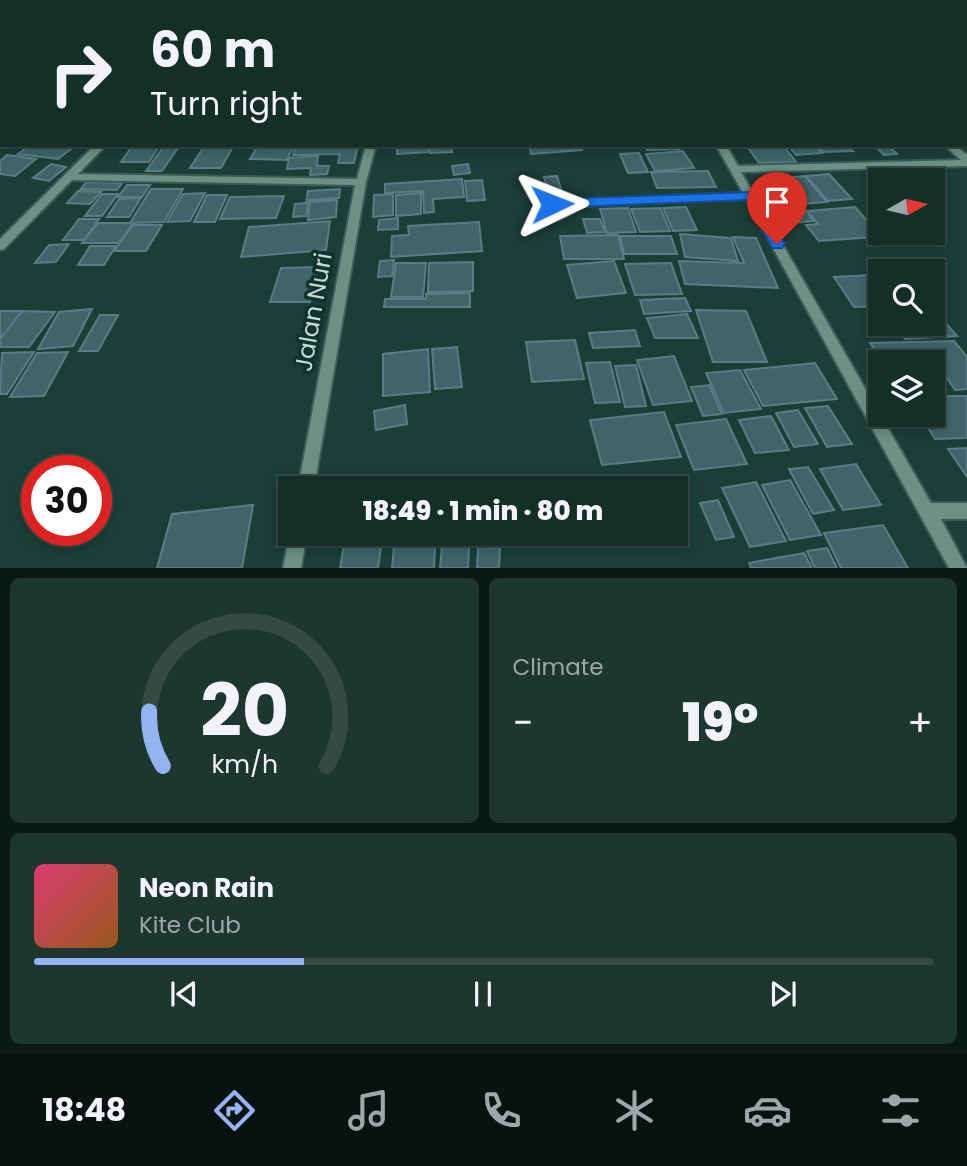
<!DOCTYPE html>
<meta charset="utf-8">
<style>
:root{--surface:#142e28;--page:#1d3630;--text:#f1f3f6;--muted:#9da8a8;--line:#334a45;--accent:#95b2f1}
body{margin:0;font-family:Poppins,sans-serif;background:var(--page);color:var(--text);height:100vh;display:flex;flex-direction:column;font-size:26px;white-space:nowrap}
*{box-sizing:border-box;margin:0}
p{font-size:23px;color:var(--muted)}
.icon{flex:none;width:38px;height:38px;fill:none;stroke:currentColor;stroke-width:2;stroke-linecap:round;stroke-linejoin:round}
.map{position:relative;height:568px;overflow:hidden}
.details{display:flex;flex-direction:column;gap:10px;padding:10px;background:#0b1916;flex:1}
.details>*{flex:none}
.hud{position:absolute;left:0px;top:0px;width:968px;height:147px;box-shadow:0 4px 10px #0003,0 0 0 2px var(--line);background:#142e28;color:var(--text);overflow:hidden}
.needle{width:46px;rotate:82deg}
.buttons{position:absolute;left:868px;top:168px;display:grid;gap:14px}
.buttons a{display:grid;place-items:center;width:77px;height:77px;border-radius:0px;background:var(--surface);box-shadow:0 4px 10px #0003,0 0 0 2px var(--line);font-size:35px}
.speed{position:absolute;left:21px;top:455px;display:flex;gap:14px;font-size:35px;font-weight:700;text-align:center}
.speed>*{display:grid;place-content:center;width:91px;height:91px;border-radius:50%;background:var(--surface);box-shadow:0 4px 10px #0003,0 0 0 2px var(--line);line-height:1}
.speed .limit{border:10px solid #d22;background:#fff;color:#111}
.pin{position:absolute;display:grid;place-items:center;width:60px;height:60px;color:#fff;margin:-72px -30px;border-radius:50% 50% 50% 0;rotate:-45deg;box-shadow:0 0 7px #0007}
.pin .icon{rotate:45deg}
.me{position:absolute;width:77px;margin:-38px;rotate:88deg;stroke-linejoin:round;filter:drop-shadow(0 0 5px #0008)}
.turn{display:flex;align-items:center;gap:24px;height:147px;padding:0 35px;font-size:32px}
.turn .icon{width:91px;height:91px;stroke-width:2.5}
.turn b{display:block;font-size:49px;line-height:60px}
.big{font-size:52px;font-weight:800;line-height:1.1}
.details .tile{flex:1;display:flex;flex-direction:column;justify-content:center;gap:10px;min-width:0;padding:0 24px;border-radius:10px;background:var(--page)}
.details .dial{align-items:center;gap:0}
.dial svg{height:182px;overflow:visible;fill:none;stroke:var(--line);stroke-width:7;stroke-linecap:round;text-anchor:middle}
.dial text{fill:var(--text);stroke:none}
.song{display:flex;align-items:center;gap:21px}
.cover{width:84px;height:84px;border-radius:10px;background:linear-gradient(135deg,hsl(340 70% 55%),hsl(30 70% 35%))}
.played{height:7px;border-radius:4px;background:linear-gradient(90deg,var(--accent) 30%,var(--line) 30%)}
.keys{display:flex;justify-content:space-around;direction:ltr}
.heat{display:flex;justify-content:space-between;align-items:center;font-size:38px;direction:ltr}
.details .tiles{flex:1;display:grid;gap:10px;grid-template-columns:1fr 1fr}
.tile:last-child{grid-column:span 2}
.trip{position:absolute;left:278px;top:476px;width:410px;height:70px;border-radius:0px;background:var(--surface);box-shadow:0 4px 10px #0003,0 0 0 2px var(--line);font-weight:800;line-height:70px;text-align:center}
.tab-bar{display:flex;height:112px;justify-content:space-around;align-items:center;background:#081210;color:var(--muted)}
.tab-bar .icon{width:49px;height:49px}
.tab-bar .active{color:var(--accent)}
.tab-bar b{font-size:32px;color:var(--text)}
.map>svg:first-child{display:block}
</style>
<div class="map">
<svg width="967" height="568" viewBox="0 0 967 568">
<rect width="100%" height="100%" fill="#1b3e36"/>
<path fill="#3f646a" stroke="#587e85" stroke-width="2" d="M30,145H87L75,146L58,159L18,154Z
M133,145H160L149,162H121Z
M165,145H180L162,171H146Z
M205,145H234L221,168H190Z
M258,145H294L287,160L250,159Z
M296,145H358L354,163H338L340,154L293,155Z
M397,145H428L429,152L397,154Z
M429,145H451L452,152L430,153Z
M529,145H580L582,150L531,154Z
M645,145H677L679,149L647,150Z
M746,145H783L796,162L759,163Z
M788,145H815L822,153L796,155Z
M817,145H848L853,151L823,152Z
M874,145H888L897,154L884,155Z
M683,151L694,168L655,171L646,154Z
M639,153L648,172L628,173L620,154Z
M7,155L36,159L15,176L0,174V161Z
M318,156L317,166H329L327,174L310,175L311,168L287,169L289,158Z
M51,164L66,167L49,181L33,178Z
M468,164L470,173L454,175L452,166Z
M708,171L716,187L657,188L651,172Z
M829,174L852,199L828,201L806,176Z
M557,176L563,195L549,196L544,177Z
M805,176L827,202L789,205L768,179Z
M462,179L464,197L433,199L434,212L424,213L423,191L385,193V184Z
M482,180L485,200L467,201L465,181Z
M86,182L122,183L117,190L81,189Z
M127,185H150L142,197H118Z
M151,189H183L164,222L130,223Z
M340,189L339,198L309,200L306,216L293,217L295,204L306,203L308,191Z
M78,191L101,192L90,204L67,203Z
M205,193L190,221L167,222L183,194Z
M421,193V214L396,216V195Z
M102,194H118L102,216H85Z
M393,194V215L373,217L374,195Z
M207,195H227L215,222H194Z
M284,196L276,218L220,219L230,197Z
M141,198L129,217H107L119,199Z
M337,200L336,217L308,220L310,202Z
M802,206L814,221L782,224L771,208Z
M686,207L697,230L673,231L663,208Z
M855,207L869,223L880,222V233L903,235L819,241L806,225L818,224L807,211Z
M628,208L636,232L607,233L600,209Z
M660,208L670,231L640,232L631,209Z
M398,218V229L378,230L379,220Z
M79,219H99L84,240H63Z
M583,219H600L605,232L587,233Z
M330,221L326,250L241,257L249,227Z
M479,222L482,251L391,257L392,236L409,235L408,226Z
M98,223H133L119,243H82Z
M133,225H162L146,251H114Z
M680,234L731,238L738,261L685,257Z
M618,235L624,259H564L560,236Z
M620,236H671L677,254H624Z
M733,237L756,238L778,288L685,284L679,261L744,263Z
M69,244L56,262L35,263L49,245Z
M90,246H116L104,265H78Z
M394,260L392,276L378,277L380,261Z
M614,261L626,293L577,298L567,265Z
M473,262V291L428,292L429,263Z
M396,263H426L423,297H391Z
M671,263L682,294L635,295L625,264Z
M319,267L310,302H270L281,268Z
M874,275L880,284V306L854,307L834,277Z
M470,293V307H384L385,299H426V294Z
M685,298L691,311L644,314L640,300Z
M933,308L957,336L905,339L894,324H933Z
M92,309L73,346L38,349L59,312Z
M696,310L746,311L767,362H713Z
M0,311H22L0,339Z
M22,311L55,312L29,347H0V339Z
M687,314L698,338H655L647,318Z
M100,315H118L98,351H79Z
M635,330L640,346L593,348L589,333Z
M575,340L584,379L532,382L526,342Z
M954,341L967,357V389L955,390L942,371H933V362H883L870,343Z
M457,347L462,387L435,389L432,349Z
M428,349L430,392L383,396V354Z
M34,352L7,394H0L2,353Z
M68,352L44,396L10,397L37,353Z
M674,356L692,401L653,405L637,360Z
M610,362L620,402L595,403L586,363Z
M815,363L837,399L763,406L744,370Z
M636,365L646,406L625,407L615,366Z
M740,370L761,409L724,413L706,373Z
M709,385L722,414L703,416L691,387Z
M933,396H967V438L935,439L920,415H933Z
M405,405L407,424L376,430L374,411Z
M828,406L852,444L827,447L805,408Z
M798,410L818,444L794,447L776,413Z
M664,412L681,457L602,465L590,420Z
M771,416L789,450L755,453L739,420Z
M726,419L747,464L694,470L676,425Z
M967,448V477L948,449Z
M856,464L881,505L843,510L820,469Z
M808,467L834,510L813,514L789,469Z
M790,480L821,535L790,540L762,485Z
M756,482L786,541L750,547L722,488Z
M718,500L734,537L716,540L700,503Z
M253,505L242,568H157L172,514Z
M883,525L908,568H841L824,533Z
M345,539L382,541L378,568H340Z
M394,546L435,547L434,568H392Z
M442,546L469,547L468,568H440Z
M478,547L500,548L499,568H477Z
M827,548L837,568H815L807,551Z
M804,553L812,568H751L749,563Z"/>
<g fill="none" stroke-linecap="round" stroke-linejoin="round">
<defs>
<path id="minor" d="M247,0H254L246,2Z
M636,0H642L643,2H637Z
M0,119H2V125H0Z
M95,145H106L78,174L357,179L366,145H376L366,182L314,488H298L355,185L72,180L4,249L0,250V239Z
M716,145H726L738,166L961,160L944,145H955L967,155V166L741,172L931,503H967V519H941L967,568H949L746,199L552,207L547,204L552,201L743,193Z
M290,531V534H307L301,568H283Z"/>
</defs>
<use href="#minor" stroke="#3c5b54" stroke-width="4"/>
<use href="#minor" fill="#6c9086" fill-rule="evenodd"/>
</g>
<path fill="#1a73e8" stroke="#114b97" stroke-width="2" d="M750,192L757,196L785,244L782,248H772L746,200L552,208L545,204L552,199Z"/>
<g text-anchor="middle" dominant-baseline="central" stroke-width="7" stroke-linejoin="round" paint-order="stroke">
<g font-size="24" fill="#c7dad4" stroke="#10342c">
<text transform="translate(313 312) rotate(-80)">Jalan Nuri</text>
</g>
</g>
</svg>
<div class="buttons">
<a><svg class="needle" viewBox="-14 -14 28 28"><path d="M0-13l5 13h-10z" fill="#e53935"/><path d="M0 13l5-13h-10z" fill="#9da8a8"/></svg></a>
<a><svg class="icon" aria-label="search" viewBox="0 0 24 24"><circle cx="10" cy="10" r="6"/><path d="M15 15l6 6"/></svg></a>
<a><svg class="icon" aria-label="layers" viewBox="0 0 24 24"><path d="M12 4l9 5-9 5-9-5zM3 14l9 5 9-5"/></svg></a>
</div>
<div class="speed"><div class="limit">30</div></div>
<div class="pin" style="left:777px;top:244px;background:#d93025"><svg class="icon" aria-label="arrive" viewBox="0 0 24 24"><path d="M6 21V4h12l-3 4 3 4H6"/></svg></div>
<svg class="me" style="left:552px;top:204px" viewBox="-20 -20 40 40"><path d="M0-17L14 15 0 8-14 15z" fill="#1a73e8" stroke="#fff" stroke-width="4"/></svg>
<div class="trip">18:49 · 1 min · 80 m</div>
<div class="hud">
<div class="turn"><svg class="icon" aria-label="right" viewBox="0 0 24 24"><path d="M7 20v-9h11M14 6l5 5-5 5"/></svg><div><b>60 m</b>Turn right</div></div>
</div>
</div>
<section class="details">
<div class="tiles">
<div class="tile dial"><svg viewBox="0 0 100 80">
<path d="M14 69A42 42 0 1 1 86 69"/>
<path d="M14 69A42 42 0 0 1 8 45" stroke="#95b2f1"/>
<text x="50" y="56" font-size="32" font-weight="700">20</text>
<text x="50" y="72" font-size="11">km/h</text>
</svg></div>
<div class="tile"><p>Climate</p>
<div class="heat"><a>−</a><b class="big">19°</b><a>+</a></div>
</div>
<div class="tile">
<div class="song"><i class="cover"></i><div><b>Neon Rain</b><p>Kite Club</p></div></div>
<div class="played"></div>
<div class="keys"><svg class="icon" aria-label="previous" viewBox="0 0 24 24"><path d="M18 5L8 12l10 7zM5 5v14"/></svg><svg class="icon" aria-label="pause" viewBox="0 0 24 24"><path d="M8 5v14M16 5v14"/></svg><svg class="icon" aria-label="next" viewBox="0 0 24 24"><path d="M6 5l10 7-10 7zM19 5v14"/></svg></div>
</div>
</div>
</section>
<nav class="tab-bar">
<b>18:48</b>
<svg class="icon active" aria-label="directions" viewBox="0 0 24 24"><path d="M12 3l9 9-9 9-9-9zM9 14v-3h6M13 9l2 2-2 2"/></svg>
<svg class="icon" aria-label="music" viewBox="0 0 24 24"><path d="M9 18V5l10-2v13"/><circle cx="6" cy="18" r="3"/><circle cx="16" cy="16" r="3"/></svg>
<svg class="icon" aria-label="phone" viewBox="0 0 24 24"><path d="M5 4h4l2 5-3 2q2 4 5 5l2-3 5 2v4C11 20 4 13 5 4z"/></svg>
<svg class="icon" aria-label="climate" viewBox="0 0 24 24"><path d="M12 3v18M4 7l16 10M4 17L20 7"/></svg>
<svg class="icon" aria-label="car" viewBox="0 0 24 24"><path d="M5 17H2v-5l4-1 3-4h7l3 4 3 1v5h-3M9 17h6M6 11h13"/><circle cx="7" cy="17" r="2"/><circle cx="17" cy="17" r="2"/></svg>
<svg class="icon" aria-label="filters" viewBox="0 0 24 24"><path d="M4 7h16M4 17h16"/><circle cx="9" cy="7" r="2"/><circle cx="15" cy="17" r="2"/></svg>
</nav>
